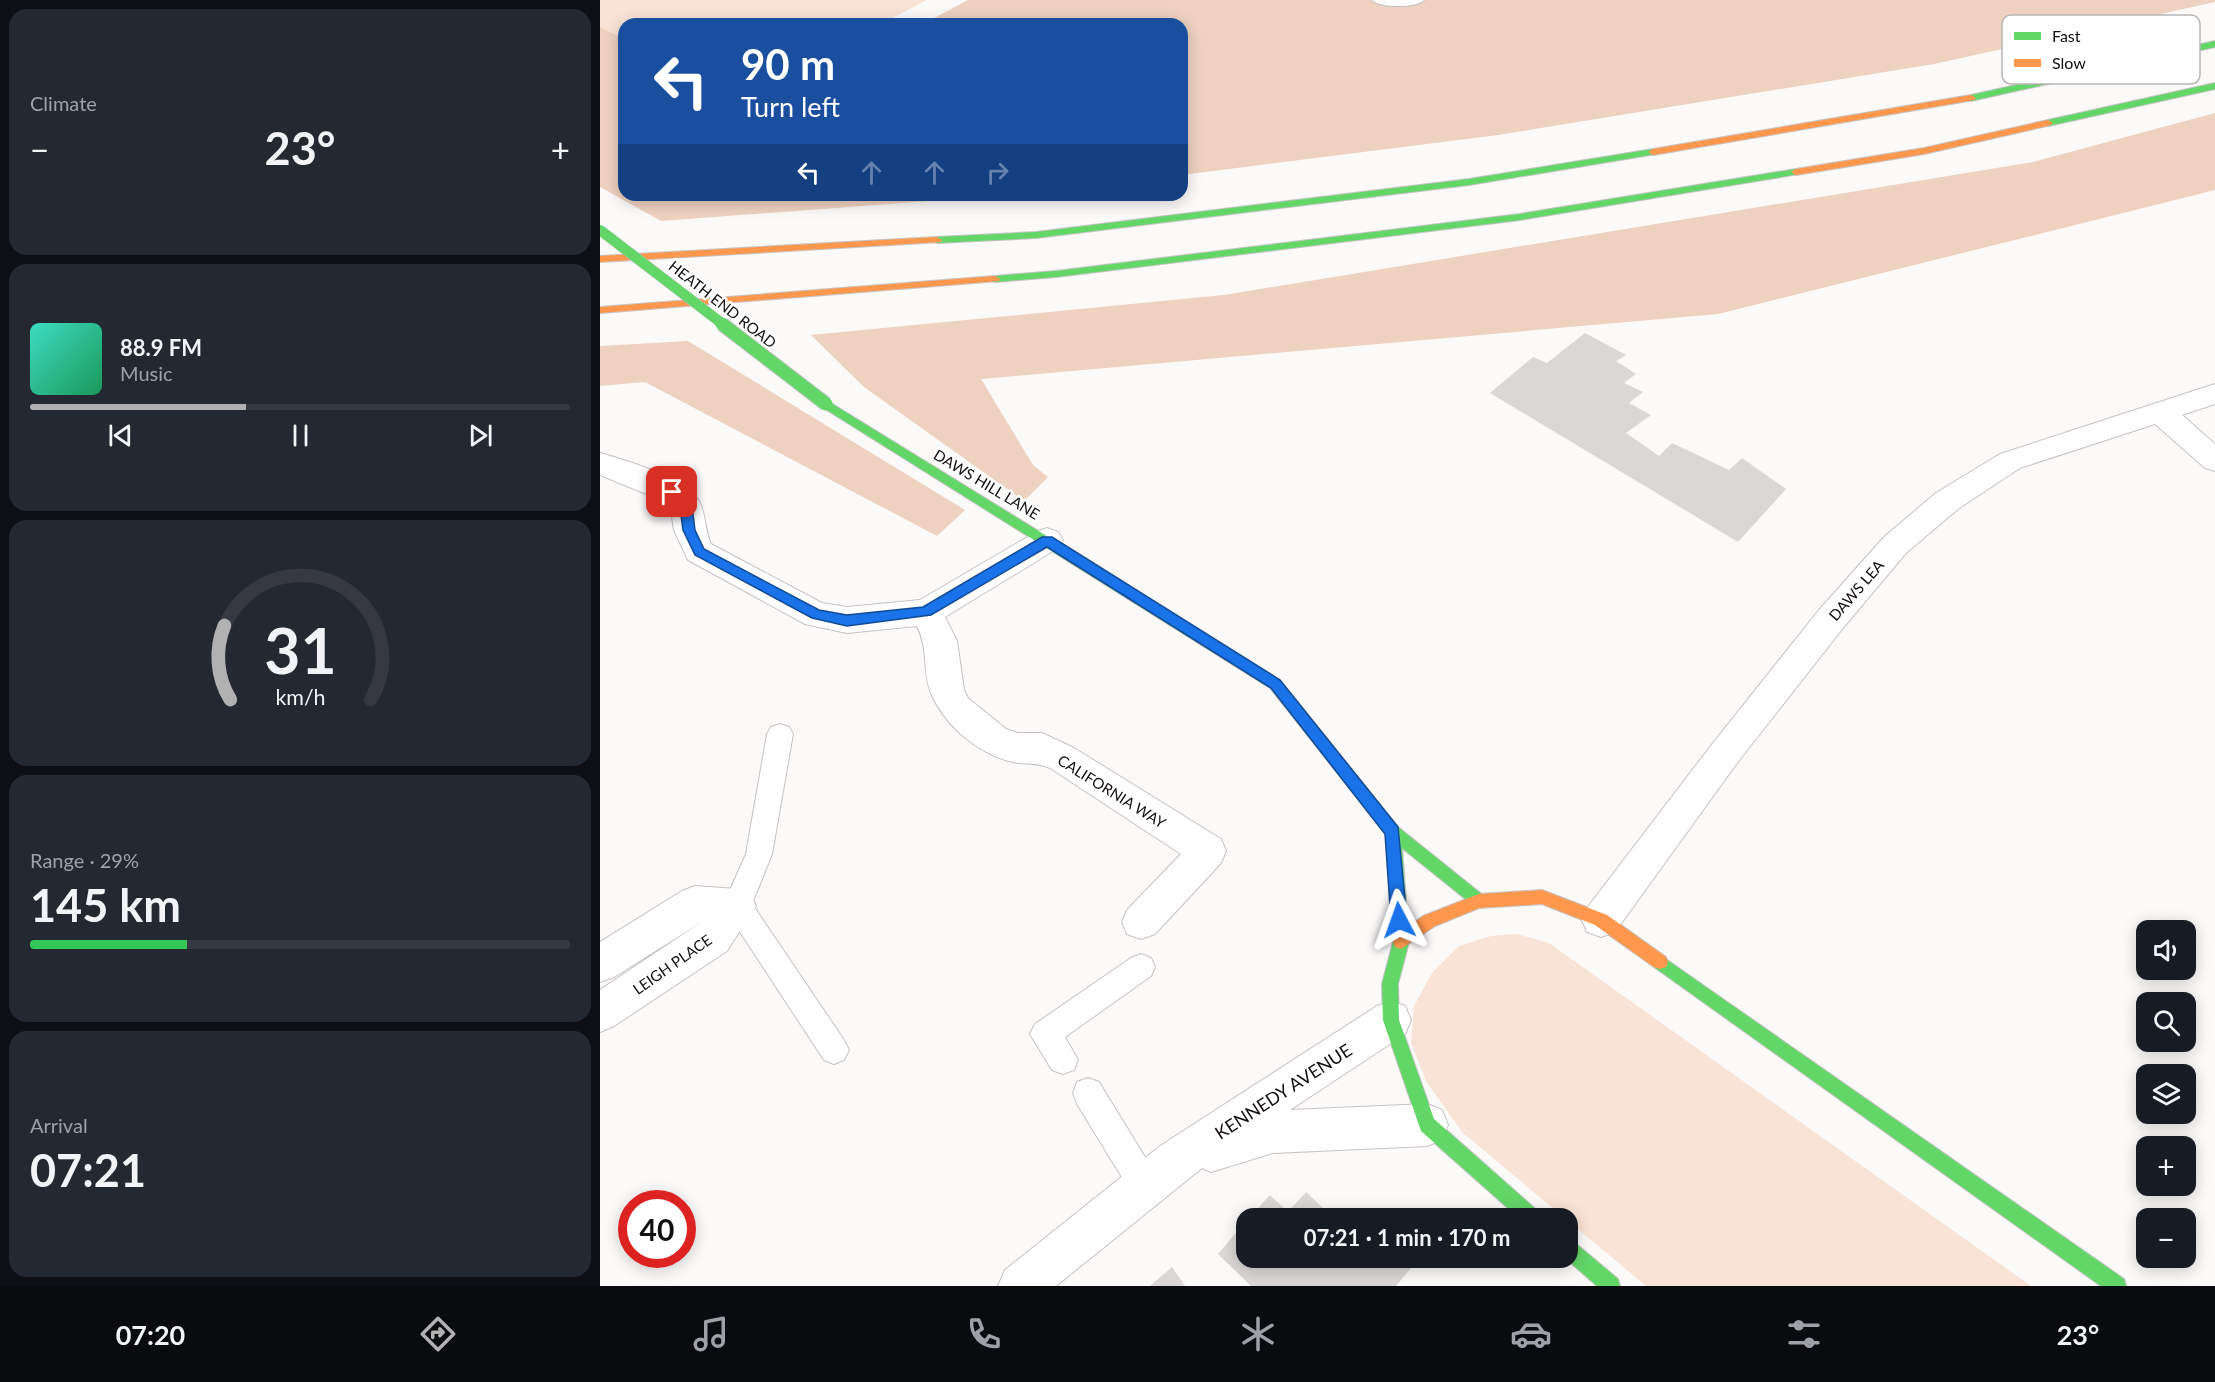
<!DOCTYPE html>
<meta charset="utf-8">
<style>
:root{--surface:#171b24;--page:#242831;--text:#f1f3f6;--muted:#9ea1a6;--line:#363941;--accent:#b2b1b2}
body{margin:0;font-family:Lato,sans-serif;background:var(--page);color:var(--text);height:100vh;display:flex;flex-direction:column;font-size:22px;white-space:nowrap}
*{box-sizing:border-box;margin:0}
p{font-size:20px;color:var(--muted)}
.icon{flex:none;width:33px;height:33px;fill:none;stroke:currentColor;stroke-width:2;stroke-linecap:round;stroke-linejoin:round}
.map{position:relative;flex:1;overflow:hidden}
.side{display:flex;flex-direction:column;gap:9px;padding:9px;background:#0d0f14;width:600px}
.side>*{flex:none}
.hud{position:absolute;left:18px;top:18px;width:570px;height:183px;border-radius:18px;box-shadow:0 3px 15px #0003;background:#1a4fa0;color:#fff;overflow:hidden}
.tools{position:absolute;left:1536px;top:920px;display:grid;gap:12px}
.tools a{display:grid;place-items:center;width:60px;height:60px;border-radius:12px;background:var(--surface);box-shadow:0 3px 15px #0003;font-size:30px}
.speed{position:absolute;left:18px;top:1190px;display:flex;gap:12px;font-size:30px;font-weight:700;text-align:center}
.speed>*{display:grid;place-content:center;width:78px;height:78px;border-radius:50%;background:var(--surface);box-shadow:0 3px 15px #0003;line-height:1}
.speed .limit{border:9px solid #d22;background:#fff;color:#111}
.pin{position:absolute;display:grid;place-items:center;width:51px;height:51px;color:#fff;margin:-26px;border-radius:12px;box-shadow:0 3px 9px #0006}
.me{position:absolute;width:66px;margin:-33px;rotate:356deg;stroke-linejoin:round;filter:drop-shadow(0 0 4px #0008)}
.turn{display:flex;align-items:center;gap:21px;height:126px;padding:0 24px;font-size:27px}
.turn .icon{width:78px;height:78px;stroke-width:2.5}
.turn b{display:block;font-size:42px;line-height:51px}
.lanes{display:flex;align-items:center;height:57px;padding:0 24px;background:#0003;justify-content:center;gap:30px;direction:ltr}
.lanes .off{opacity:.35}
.big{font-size:45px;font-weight:700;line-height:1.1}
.side .card{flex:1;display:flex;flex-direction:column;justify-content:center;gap:9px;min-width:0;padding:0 21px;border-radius:18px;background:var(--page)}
.side .dial{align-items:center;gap:0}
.dial svg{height:156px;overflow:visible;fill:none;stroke:var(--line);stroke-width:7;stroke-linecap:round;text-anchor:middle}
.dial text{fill:var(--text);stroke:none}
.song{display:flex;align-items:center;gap:18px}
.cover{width:72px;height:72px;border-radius:9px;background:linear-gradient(135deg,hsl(170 70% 55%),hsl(150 70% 35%))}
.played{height:6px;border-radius:3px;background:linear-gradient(90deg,var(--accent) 40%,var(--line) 40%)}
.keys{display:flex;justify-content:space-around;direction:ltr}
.heat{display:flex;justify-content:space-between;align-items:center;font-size:33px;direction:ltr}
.charge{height:9px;border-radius:4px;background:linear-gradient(90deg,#34c759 29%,var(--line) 0)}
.trip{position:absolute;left:636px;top:1208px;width:342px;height:60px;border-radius:18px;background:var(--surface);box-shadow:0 3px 15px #0003;font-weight:700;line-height:60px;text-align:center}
.menu{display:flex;height:96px;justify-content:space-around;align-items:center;background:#090b0e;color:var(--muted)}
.menu .icon{width:42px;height:42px}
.menu .selected{color:var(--accent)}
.menu b{font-size:27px;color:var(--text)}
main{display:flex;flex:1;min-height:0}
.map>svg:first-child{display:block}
</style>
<main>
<section class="side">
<div class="card"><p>Climate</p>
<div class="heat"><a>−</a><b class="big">23°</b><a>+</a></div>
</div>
<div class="card">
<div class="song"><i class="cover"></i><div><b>88.9 FM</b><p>Music</p></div></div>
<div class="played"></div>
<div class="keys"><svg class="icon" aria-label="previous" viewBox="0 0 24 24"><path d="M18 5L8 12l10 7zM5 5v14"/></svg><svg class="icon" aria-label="pause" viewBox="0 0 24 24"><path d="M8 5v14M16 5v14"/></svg><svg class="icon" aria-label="next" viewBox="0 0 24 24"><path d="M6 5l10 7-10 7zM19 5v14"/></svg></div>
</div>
<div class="card dial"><svg viewBox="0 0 100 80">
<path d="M14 69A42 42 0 1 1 86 69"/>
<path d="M14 69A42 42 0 0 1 11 31" stroke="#b2b1b2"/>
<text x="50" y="56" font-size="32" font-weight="700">31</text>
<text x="50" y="72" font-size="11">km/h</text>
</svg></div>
<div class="card"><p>Range · 29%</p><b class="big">145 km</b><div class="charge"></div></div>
<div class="card"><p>Arrival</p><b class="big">07:21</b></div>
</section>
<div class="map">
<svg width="1615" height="1286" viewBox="0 0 1615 1286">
<rect width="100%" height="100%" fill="#fcf9f9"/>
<path fill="#f9e3d6" d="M0,0H327L281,24H24V39L0,27Z
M917,934L949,943L1431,1286H1046L862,1132L826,1081L811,1043L814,1006L832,973L859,946L891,936Z"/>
<path fill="#eed1bf" d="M368,0H1615V2L1334,64L898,135L582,175V24H323Z
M0,27L24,39V195H409L61,221L0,187Z
M1615,113V190L1118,314L381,379L433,465L448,477L424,501L264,387L211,335L624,295L1433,162Z
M88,341L365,510L337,536L45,382L0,386V346Z"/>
<path fill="#dcd7d7" d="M985,333L1026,355L1016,361L1036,374L1024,383L1043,392L1029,403L1051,415L1026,433L1059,456L1072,443L1129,470L1142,458L1186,489L1138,542L890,393L933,357L947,363Z
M706,1192L734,1218H649L670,1195L688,1212Z
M646,1221V1257H808L815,1263L796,1286H651L618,1254Z
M572,1267L585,1286H550Z"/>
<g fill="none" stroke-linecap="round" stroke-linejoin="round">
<defs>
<path id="lane" d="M772,0H824C816,8 780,8 772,0Z
M180,724L189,727L193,734L172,854L152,904L244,1040L249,1050L244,1060L234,1064L224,1060L123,906L146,854L167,734L171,727Z
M541,954L551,958L555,967L551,976L465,1037L478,1060L474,1070L463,1074L452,1070L430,1034L435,1024L531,958Z
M488,1078L499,1082L556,1175L561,1186L556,1197L545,1202L534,1197L477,1104L473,1093L477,1082Z"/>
<path id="street" d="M1615,384V404L1582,415L1615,444V471L1605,468L1555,424L1420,468L1358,509L1306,553L1243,628L1137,763L1015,932L1001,937L987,932L982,920L987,908L1113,743L1219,610L1284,537L1336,493L1400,454Z
M0,453C26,460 88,479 100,503C106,516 105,531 111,544L222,603L247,607L320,600L436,532L447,528L458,532L463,540L458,548L345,617L357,641L364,690L368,698L406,729L418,733H442L474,748L621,839L626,851L621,863L555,934L541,939L527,934L522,922L527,910L581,854L450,768C438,763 431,764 418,763C382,757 345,727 331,693C322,671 329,650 317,626L247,633L205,624L88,560L74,530L71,510L61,500L0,475Z
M95,886L137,889L150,894L156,906L127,951L14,1026L0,1032V990L103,921L14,977L0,982V942L82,891Z
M791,1001L805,1006L811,1020L805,1034L690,1110L827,1104L842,1110L848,1125L842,1140L827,1146L673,1153L611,1172L602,1168L456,1286H398L405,1270L560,1146L777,1006Z"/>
<path id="fast" d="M1615,41V47L1371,101L1366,98L1371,95Z
M1615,83V89L1448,126L1443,123L1448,120Z
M1053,149L1058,152L1056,154L869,185L436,238L337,243L332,240L337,237L436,232L869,179Z
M1196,169L1199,170V174L920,220L456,277L395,282L390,279L395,276L456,271L920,214Z
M226,400L680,680L798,827L884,896L887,901L884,906L879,908L874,906L802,848L809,942L798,984L799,1020L834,1119L939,1212L942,1218H919L821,1131L783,1020L782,984L793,942L786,834L670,688L222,407L220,404L222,401Z
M1060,955L1524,1279L1526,1286H1501L1054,967L1052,962L1054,957Z
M968,1239L974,1242L1018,1279L1020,1286H997L964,1257H968Z"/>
<path id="slow" d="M1371,95L1376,98L1374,100L1053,155L1048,152L1053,149Z
M1448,120L1453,123L1451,125L1324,154L1196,175L1191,172L1196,169L1324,148Z
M337,237L342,240L341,242L0,262V256Z
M395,276L400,279L399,281L0,313V307Z
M942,890L1007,915L1066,957L1068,962L1066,967L1060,969L1054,967L995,925L942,904L879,908L835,926L801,949L795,947L793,942L795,937L823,916L879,894Z"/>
</defs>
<use href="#lane" stroke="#c6c2c3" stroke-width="2"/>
<use href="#street" stroke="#c6c2c3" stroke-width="2"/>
<use href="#fast" stroke="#c6c2c3" stroke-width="2"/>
<use href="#slow" stroke="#c6c2c3" stroke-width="2"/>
<use href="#lane" fill="#fffefe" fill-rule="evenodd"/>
<use href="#street" fill="#fffefe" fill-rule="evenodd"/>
<use href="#fast" fill="#63d668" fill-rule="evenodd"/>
<use href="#slow" fill="#ff974d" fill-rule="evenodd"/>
<defs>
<path id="fast-bridge-far1" d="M0,230L124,325"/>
<path id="fast-bridge" d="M122,324L226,404"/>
</defs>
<use href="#fast-bridge-far1" stroke="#c6c2c3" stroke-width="11" stroke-linecap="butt"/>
<use href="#fast-bridge" stroke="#c6c2c3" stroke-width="15" stroke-linecap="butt"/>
<use href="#fast-bridge-far1" stroke="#63d668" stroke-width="10"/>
<use href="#fast-bridge" stroke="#63d668" stroke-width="13"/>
</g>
<path fill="#1a73e8" stroke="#114b97" stroke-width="1.5" d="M72,488L92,506L95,530L104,549L219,610L247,615L323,607L442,537H452L680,680L798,827L807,920L805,925L799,927L793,925L791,920L785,834L671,688L447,547L331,615L247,626L212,618L95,555L83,530L80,508L65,492Z"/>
<g text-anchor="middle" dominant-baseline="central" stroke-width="5" stroke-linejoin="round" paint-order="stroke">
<g font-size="15" fill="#120d0e" stroke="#fff">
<text transform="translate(123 304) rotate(38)">HEATH END ROAD</text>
<text transform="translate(387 484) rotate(31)">DAWS HILL LANE</text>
<text transform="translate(1256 590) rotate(-49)">DAWS LEA</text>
<text transform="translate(512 791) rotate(32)">CALIFORNIA WAY</text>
<text transform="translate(72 964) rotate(-35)">LEIGH PLACE</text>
</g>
<g font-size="18" fill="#120d0e" stroke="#fff">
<text transform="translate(683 1091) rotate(-33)">KENNEDY AVENUE</text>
</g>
</g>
<rect x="1402" y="15" width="198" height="69" rx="9" fill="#fff" stroke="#b8b6b7" stroke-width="1.5"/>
<rect x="1414" y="32" width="27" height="8" fill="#63d668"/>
<rect x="1414" y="59" width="27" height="8" fill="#ff974d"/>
<g font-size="16" fill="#120d0e">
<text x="1452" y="42">Fast</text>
<text x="1452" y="69">Slow</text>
</g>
</svg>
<div class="tools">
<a><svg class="icon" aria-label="sound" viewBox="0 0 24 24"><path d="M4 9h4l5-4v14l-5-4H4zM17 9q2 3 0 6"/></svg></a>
<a><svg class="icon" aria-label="search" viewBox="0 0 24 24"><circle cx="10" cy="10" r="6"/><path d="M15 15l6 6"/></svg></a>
<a><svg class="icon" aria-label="layers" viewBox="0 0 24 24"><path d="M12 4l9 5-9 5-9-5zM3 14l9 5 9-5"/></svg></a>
<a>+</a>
<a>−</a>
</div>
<div class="speed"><div class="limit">40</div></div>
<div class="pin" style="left:72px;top:492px;background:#d93025"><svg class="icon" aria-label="arrive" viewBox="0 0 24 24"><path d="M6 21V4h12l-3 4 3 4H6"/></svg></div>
<svg class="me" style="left:799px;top:920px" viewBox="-20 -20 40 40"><path d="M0-17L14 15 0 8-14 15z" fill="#1a73e8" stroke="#fff" stroke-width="4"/></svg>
<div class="trip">07:21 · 1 min · 170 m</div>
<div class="hud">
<div class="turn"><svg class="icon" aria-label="left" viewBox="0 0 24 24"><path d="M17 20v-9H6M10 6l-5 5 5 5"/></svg><div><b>90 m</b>Turn left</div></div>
<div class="lanes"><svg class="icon" aria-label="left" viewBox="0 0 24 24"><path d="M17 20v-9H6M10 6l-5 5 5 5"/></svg><svg class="icon off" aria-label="ahead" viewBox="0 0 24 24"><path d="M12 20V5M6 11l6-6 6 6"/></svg><svg class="icon off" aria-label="ahead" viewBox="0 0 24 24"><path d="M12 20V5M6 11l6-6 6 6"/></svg><svg class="icon off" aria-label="right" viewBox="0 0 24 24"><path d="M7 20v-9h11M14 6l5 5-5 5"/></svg></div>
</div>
</div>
</main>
<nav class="menu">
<b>07:20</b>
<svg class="icon selected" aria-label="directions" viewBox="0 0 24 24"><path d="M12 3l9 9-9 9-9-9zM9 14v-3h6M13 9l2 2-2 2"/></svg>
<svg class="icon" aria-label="music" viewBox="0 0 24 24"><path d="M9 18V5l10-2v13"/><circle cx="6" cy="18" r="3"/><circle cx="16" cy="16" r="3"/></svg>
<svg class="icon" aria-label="phone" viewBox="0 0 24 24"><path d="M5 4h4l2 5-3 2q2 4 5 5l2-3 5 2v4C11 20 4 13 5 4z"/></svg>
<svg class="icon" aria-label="climate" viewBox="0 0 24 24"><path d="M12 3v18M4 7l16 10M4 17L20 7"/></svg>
<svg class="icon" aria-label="car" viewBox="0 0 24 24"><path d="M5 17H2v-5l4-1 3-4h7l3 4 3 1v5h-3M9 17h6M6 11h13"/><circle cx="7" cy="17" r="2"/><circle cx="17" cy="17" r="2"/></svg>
<svg class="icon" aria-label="filters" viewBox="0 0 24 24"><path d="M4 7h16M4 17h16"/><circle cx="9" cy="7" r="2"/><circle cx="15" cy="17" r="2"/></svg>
<b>23°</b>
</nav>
